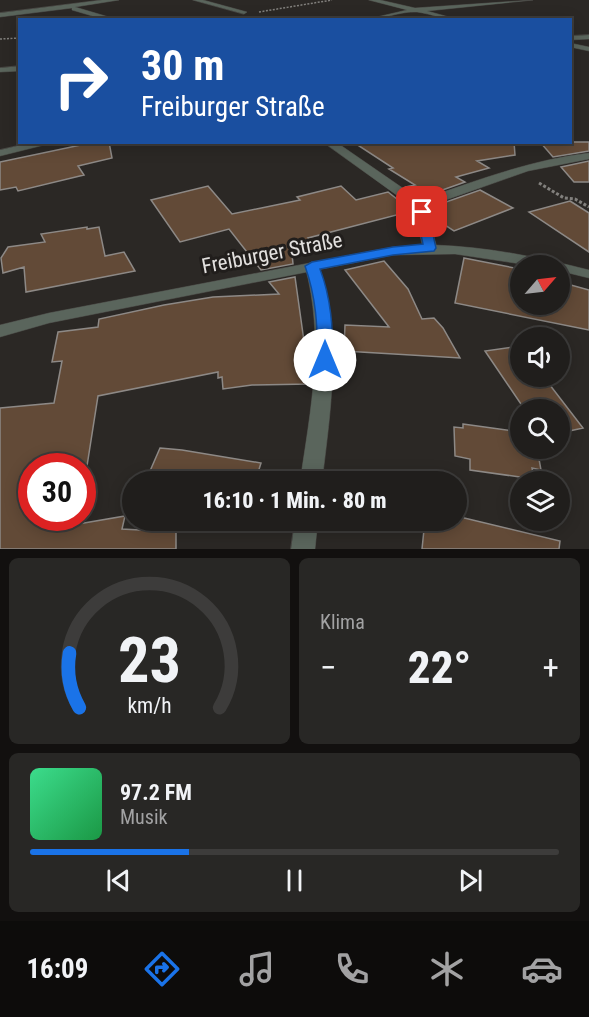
<!DOCTYPE html>
<html lang="de">
<meta charset="utf-8">
<style>
:root{--surface:#201e1c;--page:#282725;--text:#f1f3f6;--muted:#a2a2a3;--line:#3d3c3b;--accent:#1a73e8}
body{margin:0;font-family:"Roboto Condensed",sans-serif;background:var(--page);color:var(--text);height:100vh;display:flex;flex-direction:column;font-size:22px;white-space:nowrap}
*{box-sizing:border-box;margin:0}
p{font-size:20px;color:var(--muted)}
.icon{flex:none;width:33px;height:33px;fill:none;stroke:currentColor;stroke-width:2;stroke-linecap:round;stroke-linejoin:round}
.map{position:relative;height:549px;overflow:hidden}
.details{display:flex;flex-direction:column;gap:9px;padding:9px;background:#12100f;flex:1}
.details>*{flex:none}
.guide{position:absolute;left:18px;top:18px;width:554px;height:126px;border-radius:0px;box-shadow:0 3px 15px #0003,0 0 0 2px var(--line);background:#1a4fa0;color:#fff;overflow:hidden}
.needle{width:39px;rotate:62deg}
.buttons{position:absolute;left:510px;top:255px;display:grid;gap:12px}
.buttons a{display:grid;place-items:center;width:60px;height:60px;border-radius:50%;background:var(--surface);box-shadow:0 3px 15px #0003,0 0 0 2px var(--line);font-size:30px}
.speed{position:absolute;left:18px;top:453px;display:flex;gap:12px;font-size:30px;font-weight:700;text-align:center}
.speed>*{display:grid;place-content:center;width:78px;height:78px;border-radius:50%;background:var(--surface);box-shadow:0 3px 15px #0003,0 0 0 2px var(--line);line-height:1}
.speed .limit{border:9px solid #d22;background:#fff;color:#111}
.pin{position:absolute;display:grid;place-items:center;width:51px;height:51px;color:#fff;margin:-26px;border-radius:12px;box-shadow:0 3px 9px #0006}
.me{position:absolute;width:66px;margin:-33px;rotate:0deg;stroke-linejoin:round;filter:drop-shadow(0 0 4px #0008)}
.turn{display:flex;align-items:center;gap:21px;height:126px;padding:0 24px;font-size:27px}
.turn .icon{width:78px;height:78px;stroke-width:2.5}
.turn b{display:block;font-size:42px;line-height:51px}
.big{font-size:45px;font-weight:800;line-height:1.1}
.details .card{flex:1;display:flex;flex-direction:column;justify-content:center;gap:9px;min-width:0;padding:0 21px;border-radius:9px;background:var(--page)}
.details .dial{align-items:center;gap:0}
.dial svg{height:156px;overflow:visible;fill:none;stroke:var(--line);stroke-width:7;stroke-linecap:round;text-anchor:middle}
.dial text{fill:var(--text);stroke:none}
.song{display:flex;align-items:center;gap:18px}
.cover{width:72px;height:72px;border-radius:9px;background:linear-gradient(135deg,hsl(150 70% 55%),hsl(140 70% 35%))}
.played{height:6px;border-radius:3px;background:linear-gradient(90deg,var(--accent) 30%,var(--line) 30%)}
.keys{display:flex;justify-content:space-around;direction:ltr}
.heat{display:flex;justify-content:space-between;align-items:center;font-size:33px;direction:ltr}
.details .tiles{flex:1;display:grid;gap:9px;grid-template-columns:1fr 1fr}
.card:last-child{grid-column:span 2}
.trip{position:absolute;left:122px;top:471px;width:345px;height:60px;border-radius:30px;background:var(--surface);box-shadow:0 3px 15px #0003,0 0 0 2px var(--line);font-weight:800;line-height:60px;text-align:center}
.tab-bar{display:flex;height:96px;justify-content:space-around;align-items:center;background:#0d0c0b;color:var(--muted)}
.tab-bar .icon{width:42px;height:42px}
.tab-bar .current{color:var(--accent)}
.tab-bar b{font-size:27px;color:var(--text)}
.map>svg:first-child{display:block}
</style>
<div class="map">
<svg width="589" height="549" viewBox="0 0 589 549">
<rect width="100%" height="100%" fill="#2b2825"/>
<path fill="#624a37" stroke="#8d8986" stroke-width="1.5" d="M95,142H109L112,158L78,166L84,175L18,191L16,187L0,190V162Z
M353,142H514L515,155L477,161L489,168L456,177L465,182L420,198L406,187L415,185L389,169L393,168Z
M540,142H589V151L553,157Z
M589,161V182H574L561,167Z
M208,186L232,214L300,200L297,197L341,186L356,200L388,192L412,211L308,238L317,247L292,254L293,264L261,270L229,229L180,242L151,200Z
M480,190L513,208L454,231L431,216L429,208Z
M570,201L589,213V252L529,212Z
M87,227V229L99,227L105,256L124,252L135,271L26,292L24,267L3,273L1,258L8,247L45,242L41,234Z
M464,258L520,269V304H560V282L589,290V330L455,303Z
M384,261L408,289L422,319L434,318L443,328L460,358L344,351L345,325L389,327L345,270Z
M295,277L310,384L252,385L223,389L222,377L218,378V372L98,396L87,466H32V518H80L78,524L125,516L122,529L176,532V549H0V408L54,403L62,361L52,362L58,332L98,327L99,319L164,305L213,297L279,294L269,282Z
M520,346V376H543L583,428L560,433V410H525L485,351Z
M463,424L520,432V448H537L541,470L532,468L534,479L470,470V459L455,456L454,427L463,428Z
M160,448L182,450L261,463L255,482H170L147,478Z
M456,516L560,541L559,549H422L425,520H456Z"/>
<g fill="none" stroke-linecap="round" stroke-linejoin="round">
<defs>
<path id="minor" d="M102,0H119L75,7L119,20H106L72,10V8L0,17V13Z
M193,0H203L247,12L244,14Z
M369,0H380L415,8L533,0L427,11L460,20C445,20 432,14 417,12C400,11 381,20 364,20L407,10Z
M589,35V39L570,40V36Z
M570,43L589,47V51L570,47Z
M20,66V71L0,72V68Z
M34,142H56L0,156V150Z
M323,142H336L420,200C476,181 530,160 589,153V159L528,171L426,207L437,248L430,252L423,248L413,207Z
M312,262L319,266C342,340 331,406 322,482H300C311,407 325,340 305,266Z
M295,520H318L315,549H291Z"/>
<path id="tertiary" d="M435,245C488,247 538,257 589,270V278L560,271V266H534L455,254L393,255L49,323L0,337V325L49,313L393,247Z"/>
</defs>
<use href="#minor" stroke="#484643" stroke-width="1"/>
<use href="#tertiary" stroke="#484643" stroke-width="1"/>
<path stroke="#82807d" stroke-width="1.5" stroke-dasharray="2 1.5" stroke-linecap="butt" d="M259,12L332,0
M0,39L20,38"/>
<path stroke="#82807d" stroke-width="3" stroke-dasharray="3 2" stroke-linecap="butt" d="M539,183L564,198L575,199L589,207"/>
<use href="#minor" fill="#5a655c" fill-rule="evenodd"/>
<use href="#tertiary" fill="#5a655c" fill-rule="evenodd"/>
</g>
<path fill="#1a73e8" stroke="#114b97" stroke-width="1.5" d="M422,208L428,212L436,248L434,251L393,255L320,269C331,298 333,328 333,360L331,364H320L317,360C318,327 316,297 305,266L312,262L393,247L423,244L416,212Z"/>
<g text-anchor="middle" dominant-baseline="central" stroke-width="6" stroke-linejoin="round" paint-order="stroke">
<g font-size="21" fill="#e3e1df" stroke="#211e1c">
<text transform="translate(272 253) rotate(-11)">Freiburger Straße</text>
</g>
</g>
</svg>
<div class="buttons">
<a><svg class="needle" viewBox="-14 -14 28 28"><path d="M0-13l5 13h-10z" fill="#e53935"/><path d="M0 13l5-13h-10z" fill="#a2a2a3"/></svg></a>
<a><svg class="icon" aria-label="sound" viewBox="0 0 24 24"><path d="M4 9h4l5-4v14l-5-4H4zM17 9q2 3 0 6"/></svg></a>
<a><svg class="icon" aria-label="search" viewBox="0 0 24 24"><circle cx="10" cy="10" r="6"/><path d="M15 15l6 6"/></svg></a>
<a><svg class="icon" aria-label="layers" viewBox="0 0 24 24"><path d="M12 4l9 5-9 5-9-5zM3 14l9 5 9-5"/></svg></a>
</div>
<div class="speed"><div class="limit">30</div></div>
<div class="pin" style="left:422px;top:212px;background:#d93025"><svg class="icon" aria-label="arrive" viewBox="0 0 24 24"><path d="M6 21V4h12l-3 4 3 4H6"/></svg></div>
<svg class="me" style="left:325px;top:360px" viewBox="-20 -20 40 40"><circle r="19" fill="#fff"/><path d="M0-13L10 11 0 6-10 11z" fill="#1a73e8"/></svg>
<div class="trip">16:10 · 1 Min. · 80 m</div>
<div class="guide">
<div class="turn"><svg class="icon" aria-label="right" viewBox="0 0 24 24"><path d="M7 20v-9h11M14 6l5 5-5 5"/></svg><div><b>30 m</b>Freiburger Straße</div></div>
</div>
</div>
<section class="details">
<div class="tiles">
<div class="card dial"><svg viewBox="0 0 100 80">
<path d="M14 69A42 42 0 1 1 86 69"/>
<path d="M14 69A42 42 0 0 1 9 41" stroke="#1a73e8"/>
<text x="50" y="56" font-size="32" font-weight="700">23</text>
<text x="50" y="72" font-size="11">km/h</text>
</svg></div>
<div class="card"><p>Klima</p>
<div class="heat"><a>−</a><b class="big">22°</b><a>+</a></div>
</div>
<div class="card">
<div class="song"><i class="cover"></i><div><b>97.2 FM</b><p>Musik</p></div></div>
<div class="played"></div>
<div class="keys"><svg class="icon" aria-label="previous" viewBox="0 0 24 24"><path d="M18 5L8 12l10 7zM5 5v14"/></svg><svg class="icon" aria-label="pause" viewBox="0 0 24 24"><path d="M8 5v14M16 5v14"/></svg><svg class="icon" aria-label="next" viewBox="0 0 24 24"><path d="M6 5l10 7-10 7zM19 5v14"/></svg></div>
</div>
</div>
</section>
<nav class="tab-bar">
<b>16:09</b>
<svg class="icon current" aria-label="directions" viewBox="0 0 24 24"><path d="M12 3l9 9-9 9-9-9zM9 14v-3h6M13 9l2 2-2 2"/></svg>
<svg class="icon" aria-label="music" viewBox="0 0 24 24"><path d="M9 18V5l10-2v13"/><circle cx="6" cy="18" r="3"/><circle cx="16" cy="16" r="3"/></svg>
<svg class="icon" aria-label="phone" viewBox="0 0 24 24"><path d="M5 4h4l2 5-3 2q2 4 5 5l2-3 5 2v4C11 20 4 13 5 4z"/></svg>
<svg class="icon" aria-label="climate" viewBox="0 0 24 24"><path d="M12 3v18M4 7l16 10M4 17L20 7"/></svg>
<svg class="icon" aria-label="car" viewBox="0 0 24 24"><path d="M5 17H2v-5l4-1 3-4h7l3 4 3 1v5h-3M9 17h6M6 11h13"/><circle cx="7" cy="17" r="2"/><circle cx="17" cy="17" r="2"/></svg>
</nav>
